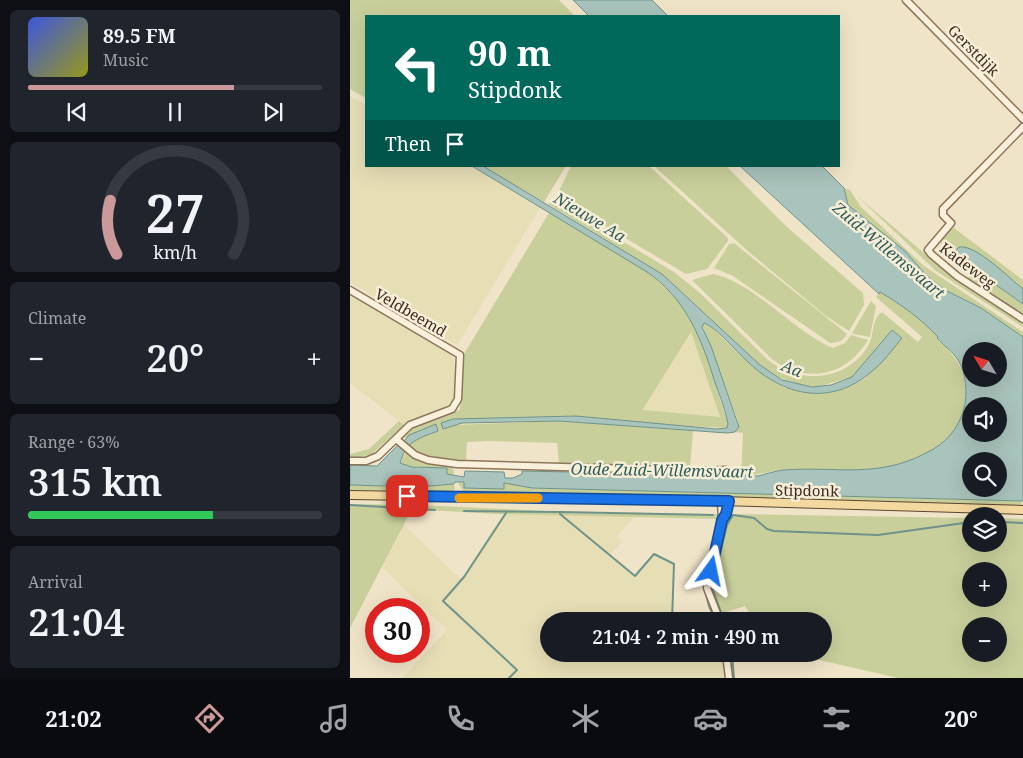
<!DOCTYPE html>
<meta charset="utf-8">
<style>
:root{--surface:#171b24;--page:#20242c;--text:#f1f3f6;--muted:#9ea1a6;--line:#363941;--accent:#cc999b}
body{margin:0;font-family:"Noto Serif",serif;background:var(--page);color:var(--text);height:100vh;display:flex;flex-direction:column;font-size:19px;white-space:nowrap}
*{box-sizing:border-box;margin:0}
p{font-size:16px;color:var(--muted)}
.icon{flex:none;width:28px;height:28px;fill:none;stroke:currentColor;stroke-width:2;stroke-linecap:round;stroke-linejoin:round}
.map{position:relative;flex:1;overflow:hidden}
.details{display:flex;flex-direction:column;gap:10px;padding:10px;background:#0d0f14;width:350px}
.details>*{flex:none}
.banner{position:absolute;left:15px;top:15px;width:475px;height:152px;border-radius:0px;box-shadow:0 5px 20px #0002;background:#00695c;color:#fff;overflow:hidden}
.needle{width:32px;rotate:308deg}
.tools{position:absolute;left:612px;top:342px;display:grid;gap:10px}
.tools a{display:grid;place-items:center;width:45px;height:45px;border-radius:50%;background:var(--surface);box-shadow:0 5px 20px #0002;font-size:25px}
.speed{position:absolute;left:15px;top:598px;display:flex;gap:10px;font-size:25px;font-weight:700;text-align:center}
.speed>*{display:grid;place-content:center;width:65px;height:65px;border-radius:50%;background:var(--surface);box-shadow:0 5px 20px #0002;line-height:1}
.speed .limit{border:8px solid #d22;background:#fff;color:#111}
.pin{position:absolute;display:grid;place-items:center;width:42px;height:42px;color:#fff;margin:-21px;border-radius:10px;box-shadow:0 2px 8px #0006}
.me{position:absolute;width:55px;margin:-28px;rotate:12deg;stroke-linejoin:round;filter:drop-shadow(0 0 4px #0008)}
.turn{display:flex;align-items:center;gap:18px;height:105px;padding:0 20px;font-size:22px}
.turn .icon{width:65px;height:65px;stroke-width:2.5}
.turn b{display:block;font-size:35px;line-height:42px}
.then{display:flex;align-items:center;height:48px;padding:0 20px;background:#0003;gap:10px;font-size:19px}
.big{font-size:38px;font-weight:600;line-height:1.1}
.details .tile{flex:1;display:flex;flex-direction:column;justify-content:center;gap:8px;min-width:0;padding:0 18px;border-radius:8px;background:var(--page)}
.details .dial{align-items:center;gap:0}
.dial svg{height:130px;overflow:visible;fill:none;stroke:var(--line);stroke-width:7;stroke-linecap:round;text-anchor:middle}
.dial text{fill:var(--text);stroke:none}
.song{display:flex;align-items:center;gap:15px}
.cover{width:60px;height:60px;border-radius:8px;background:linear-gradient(135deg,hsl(230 70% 55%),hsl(60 70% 35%))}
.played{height:5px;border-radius:2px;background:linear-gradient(90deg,var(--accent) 70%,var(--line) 70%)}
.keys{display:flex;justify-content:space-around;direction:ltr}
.heat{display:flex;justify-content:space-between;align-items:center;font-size:28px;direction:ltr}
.charge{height:8px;border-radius:4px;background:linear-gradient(90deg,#34c759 63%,var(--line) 0)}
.trip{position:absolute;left:190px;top:612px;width:292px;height:50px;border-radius:25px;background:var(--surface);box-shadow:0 5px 20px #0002;font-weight:600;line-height:50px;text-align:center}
.menu{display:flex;height:80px;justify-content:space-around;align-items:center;background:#090b0e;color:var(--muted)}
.menu .icon{width:35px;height:35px}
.menu .current{color:var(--accent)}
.menu b{font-size:22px;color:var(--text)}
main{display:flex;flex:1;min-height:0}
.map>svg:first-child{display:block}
</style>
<main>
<section class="details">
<div class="tile">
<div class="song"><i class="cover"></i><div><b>89.5 FM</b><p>Music</p></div></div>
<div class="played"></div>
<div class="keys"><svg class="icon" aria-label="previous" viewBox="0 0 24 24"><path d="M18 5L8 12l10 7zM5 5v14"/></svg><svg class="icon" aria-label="pause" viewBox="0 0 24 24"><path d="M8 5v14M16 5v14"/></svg><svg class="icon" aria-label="next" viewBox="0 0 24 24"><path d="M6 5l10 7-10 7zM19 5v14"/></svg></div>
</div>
<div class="tile dial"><svg viewBox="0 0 100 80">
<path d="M14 69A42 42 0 1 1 86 69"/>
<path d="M14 69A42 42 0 0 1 10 36" stroke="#cc999b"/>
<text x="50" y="56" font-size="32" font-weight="700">27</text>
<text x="50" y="72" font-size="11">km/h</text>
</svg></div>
<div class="tile"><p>Climate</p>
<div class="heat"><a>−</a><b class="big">20°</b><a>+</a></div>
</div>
<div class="tile"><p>Range · 63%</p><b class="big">315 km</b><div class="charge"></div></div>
<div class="tile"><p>Arrival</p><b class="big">21:04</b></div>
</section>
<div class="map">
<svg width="673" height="678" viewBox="0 0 673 678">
<rect width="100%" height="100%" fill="#f0e4c8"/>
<path fill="#e6deb5" d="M0,96L16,105V166H122L190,208L107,345L0,282Z
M0,293L102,354L106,372V399L100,407L73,415L54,425L0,383Z
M341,331L370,418L292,410Z
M153,514L284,517L267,537L273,541L260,555L284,576L305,553L317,563L324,564L322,621H199V654H373L376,678H52L97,630L32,568L54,525L111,579Z"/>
<path fill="#c9cf9b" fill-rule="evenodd" d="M0,0H209L225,16H16V98L0,89Z
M133,166H216L194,202Z
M221,166H299L378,238V241L357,269L336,274L206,197Z
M304,166H376L437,227L513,293L514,305L499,331L476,316L400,253Z
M494,188L500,190L511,207L574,266L673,332V337L631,308L595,290L576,275L555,251L498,205Z
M506,195L588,265L673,320V327L586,271Z
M201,201L207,202L324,272L350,293L417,359C448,385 496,382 518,346C525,335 521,319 532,312L568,342L572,337L526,297L530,292C552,305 570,318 588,337L587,339C607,358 618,371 615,401C611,449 554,469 513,471C488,472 462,469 437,470C421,470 407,476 391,476L393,433L385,432L389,428L388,421L352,324H358L403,367L435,388H495L515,378L552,337L542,330L502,377L467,387L444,384L423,375L410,365L312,274L198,204Z
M199,213C253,246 320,272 347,332C361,361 366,393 378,422L377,428L288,423L226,416L103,419V425L209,421L343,431L340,468L209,464L207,443L138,441L117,442L116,462L69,454L58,446L65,439L88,431L86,424L52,439C57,422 95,414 110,410L111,359ZM341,332L370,417L293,410V409Z
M604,228L673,280V289L627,252L606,249L603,252L590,242V239L599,229Z
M384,243L497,334C493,341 488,343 480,343L383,276L364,268L379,244Z
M625,270L673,304V315L617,279Z
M363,274C405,283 444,332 483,348L495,343L501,335L518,340C496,376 458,384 423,360L342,280Z
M521,301L526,306L520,337L504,334L502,333Z
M49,421L54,425L22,454L0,459V454L19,449Z
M56,452L66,459L100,464L103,467L104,476L97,474V468L54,466L50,462Z
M114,482V488L154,489V483L182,488L671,501L673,507L113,491L108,483Z
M104,484L105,490L99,492L0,490V485L68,487Z
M0,504L68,505L216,512L369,514V519L146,514L62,509L0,628Z
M383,514L621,518V544H649V518L673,519V678H548L465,659L466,654H474V621H405L395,606L369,614L363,587L379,519ZM621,571H649V599H621ZM621,626H649V654H621Z"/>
<path fill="#a9c4bc" stroke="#6f938a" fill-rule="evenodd" d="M223,0H302L318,16H239Z
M122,166H133L312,274L410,365L432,380L462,387L481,385L502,377L542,330L552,338C542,350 533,363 521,372C480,407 433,396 397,361C387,352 366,327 354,323L352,327L361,346L389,427L385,432L377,433L209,421L112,423L93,429L91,423L103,419L226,416L367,429L377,428L378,424C375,407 367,390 362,373C349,332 333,297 297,272Z
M390,166H472L494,188L498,205L555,251L576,275L595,290L631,308L673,337V501L182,488L154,483V489L114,488V482H105L104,484L68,487L0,485V465L27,466L48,445L50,446L59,435L86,424L88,431C66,439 56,442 50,463L62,467L97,468V474L114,477L115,471L154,472L155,478H163L172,474V471L408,476C416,474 425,471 434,470C485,466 527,479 576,453C595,444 609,429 614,408C618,394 616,373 608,360C603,352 593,345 587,338L588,337C570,318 552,305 530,292L529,294ZM621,351H649V379H621ZM621,406H649V434H621ZM621,461H649V489H621Z
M609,247C626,244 659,278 673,289V304L625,270L618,261L612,258L603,260L601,256Z"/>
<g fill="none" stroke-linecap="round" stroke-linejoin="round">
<path stroke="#6f938a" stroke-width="2" d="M0,505L85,510
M114,511L210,512V514L285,576L304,554L324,564L322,621
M211,512L363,515
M156,513L114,577L93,601L167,670L159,678
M649,522L673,523
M355,591L359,606L366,621
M374,621L362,587L377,525L383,515L404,518L417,529L424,531L528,535L621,522
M382,654L384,678"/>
<defs>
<path id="minor" d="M556,0L673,119
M673,127L593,209V215L601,223L578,250L581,254L607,276L673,319
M0,290L110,355L108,399L102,409L60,425L28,456L16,461H0
M46,439L65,455L78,460L107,464L355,471L376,470
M372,520L376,514L379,501
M370,621L357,588L372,520L371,501
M376,654L379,678"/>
<path id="major" d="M0,495L371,501L673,510"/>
</defs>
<use href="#minor" stroke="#8d765c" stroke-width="9"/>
<use href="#major" stroke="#5b4430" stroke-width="10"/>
<use href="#minor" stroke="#faf1dc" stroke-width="6"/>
<use href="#major" stroke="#f3d9a0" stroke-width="8"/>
</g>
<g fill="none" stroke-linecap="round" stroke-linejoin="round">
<defs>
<path id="route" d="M57,496L379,501L376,514L372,520L361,571"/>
</defs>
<use href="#route" stroke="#114b97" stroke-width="12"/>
<use href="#route" stroke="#1a73e8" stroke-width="9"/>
<path stroke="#f59e0b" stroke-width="9" d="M109,498H188"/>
</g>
<g text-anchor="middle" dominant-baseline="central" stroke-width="5" stroke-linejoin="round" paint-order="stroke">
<g font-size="15" fill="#3d2e20" stroke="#f7eed8">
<text transform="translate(624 50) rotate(45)">Gerstdijk</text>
<text transform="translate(618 265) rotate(37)">Kadeweg</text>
<text transform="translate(61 312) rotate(30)">Veldbeemd</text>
<text transform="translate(457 490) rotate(1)">Stipdonk</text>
</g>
<g font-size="16" font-style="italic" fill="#2f5d5a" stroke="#f7eed8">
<text transform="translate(240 217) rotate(31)">Nieuwe Aa</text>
<text transform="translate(539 250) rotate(40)">Zuid-Willemsvaart</text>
<text transform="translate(442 368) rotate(22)">Aa</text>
<text transform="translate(312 470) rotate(1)">Oude Zuid-Willemsvaart</text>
</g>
</g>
</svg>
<div class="tools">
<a><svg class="needle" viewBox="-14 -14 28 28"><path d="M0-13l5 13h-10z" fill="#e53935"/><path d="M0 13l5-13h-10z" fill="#9ea1a6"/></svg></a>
<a><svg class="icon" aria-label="sound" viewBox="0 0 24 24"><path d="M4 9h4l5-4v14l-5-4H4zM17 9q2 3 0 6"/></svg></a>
<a><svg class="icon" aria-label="search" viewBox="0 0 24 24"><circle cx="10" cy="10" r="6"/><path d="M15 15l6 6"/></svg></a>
<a><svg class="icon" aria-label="layers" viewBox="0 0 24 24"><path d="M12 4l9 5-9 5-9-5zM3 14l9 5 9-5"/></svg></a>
<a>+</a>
<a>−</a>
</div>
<div class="speed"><div class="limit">30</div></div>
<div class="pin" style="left:57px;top:496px;background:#d93025"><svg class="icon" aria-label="arrive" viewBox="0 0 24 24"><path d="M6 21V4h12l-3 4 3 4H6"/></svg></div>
<svg class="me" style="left:361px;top:571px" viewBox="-20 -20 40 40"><path d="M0-17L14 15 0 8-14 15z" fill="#1a73e8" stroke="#fff" stroke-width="4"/></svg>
<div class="trip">21:04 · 2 min · 490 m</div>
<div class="banner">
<div class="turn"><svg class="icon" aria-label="left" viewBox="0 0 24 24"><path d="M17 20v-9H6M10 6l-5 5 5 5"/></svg><div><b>90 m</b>Stipdonk</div></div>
<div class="then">Then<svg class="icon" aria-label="arrive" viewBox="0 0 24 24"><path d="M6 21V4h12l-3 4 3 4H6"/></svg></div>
</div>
</div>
</main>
<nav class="menu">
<b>21:02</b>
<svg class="icon current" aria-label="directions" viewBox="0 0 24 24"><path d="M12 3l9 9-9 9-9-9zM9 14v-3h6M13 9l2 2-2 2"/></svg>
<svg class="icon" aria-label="music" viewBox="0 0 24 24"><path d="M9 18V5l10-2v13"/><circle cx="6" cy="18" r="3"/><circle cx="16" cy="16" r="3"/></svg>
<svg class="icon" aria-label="phone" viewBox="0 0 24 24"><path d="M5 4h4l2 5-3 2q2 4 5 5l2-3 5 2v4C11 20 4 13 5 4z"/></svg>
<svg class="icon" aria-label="climate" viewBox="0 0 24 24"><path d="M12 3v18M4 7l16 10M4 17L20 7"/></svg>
<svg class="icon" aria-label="car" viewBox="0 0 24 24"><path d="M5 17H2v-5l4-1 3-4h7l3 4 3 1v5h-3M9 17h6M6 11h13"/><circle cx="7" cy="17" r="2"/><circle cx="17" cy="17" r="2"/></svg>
<svg class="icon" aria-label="filters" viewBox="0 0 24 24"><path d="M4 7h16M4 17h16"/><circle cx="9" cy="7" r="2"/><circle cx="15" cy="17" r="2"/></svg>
<b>20°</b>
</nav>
